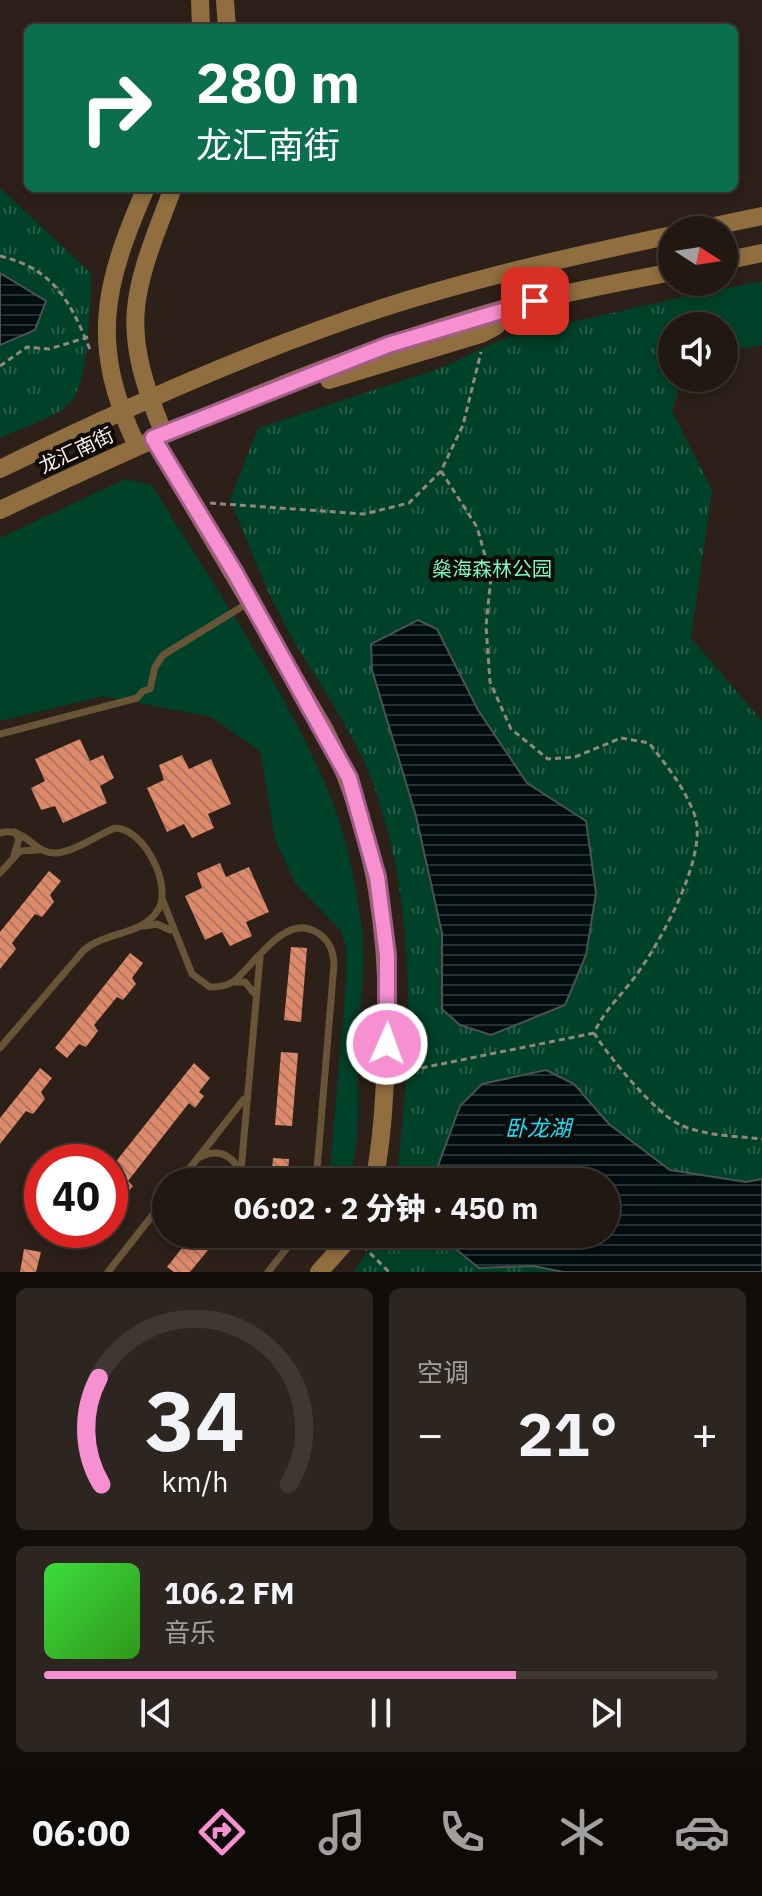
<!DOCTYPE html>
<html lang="zh">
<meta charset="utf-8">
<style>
:root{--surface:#211812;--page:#2d2520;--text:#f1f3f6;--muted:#a2a09f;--line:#3e3732;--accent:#f690d0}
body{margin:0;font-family:"IBM Plex Sans","Noto Sans SC",sans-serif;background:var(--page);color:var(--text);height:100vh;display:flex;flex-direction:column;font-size:30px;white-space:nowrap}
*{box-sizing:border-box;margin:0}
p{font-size:26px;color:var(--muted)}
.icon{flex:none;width:44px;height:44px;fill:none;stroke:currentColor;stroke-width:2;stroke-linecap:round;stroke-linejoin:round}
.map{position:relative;height:1272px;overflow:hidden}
.details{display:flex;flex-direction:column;gap:16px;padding:16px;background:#120d0a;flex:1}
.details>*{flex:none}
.hud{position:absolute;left:24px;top:24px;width:714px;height:168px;border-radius:12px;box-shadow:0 4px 12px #0003,0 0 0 2px var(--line);background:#0b6e4f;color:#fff;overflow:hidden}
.needle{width:52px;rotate:102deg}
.buttons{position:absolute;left:658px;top:216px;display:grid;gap:16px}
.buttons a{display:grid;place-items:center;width:80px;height:80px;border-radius:50%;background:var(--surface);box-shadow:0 4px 12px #0003,0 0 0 2px var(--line);font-size:40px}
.speed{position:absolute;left:24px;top:1144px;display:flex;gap:16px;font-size:40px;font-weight:700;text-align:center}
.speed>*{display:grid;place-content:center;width:104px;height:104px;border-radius:50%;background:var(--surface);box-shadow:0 4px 12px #0003,0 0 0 2px var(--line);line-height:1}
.speed .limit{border:12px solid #d22;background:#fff;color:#111}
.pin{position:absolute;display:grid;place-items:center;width:68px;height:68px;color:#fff;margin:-34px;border-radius:16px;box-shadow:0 4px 12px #0006}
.me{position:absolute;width:88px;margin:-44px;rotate:2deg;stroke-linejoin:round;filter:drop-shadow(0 0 6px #0008)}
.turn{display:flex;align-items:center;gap:28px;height:168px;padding:0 40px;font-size:36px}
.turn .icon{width:104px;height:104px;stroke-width:2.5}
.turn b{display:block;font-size:56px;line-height:68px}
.big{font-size:60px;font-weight:800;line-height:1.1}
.details .tile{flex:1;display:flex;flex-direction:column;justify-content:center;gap:12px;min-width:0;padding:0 28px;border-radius:12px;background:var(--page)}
.details .dial{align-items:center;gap:0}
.dial svg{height:208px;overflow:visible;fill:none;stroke:var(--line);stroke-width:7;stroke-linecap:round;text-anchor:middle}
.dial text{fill:var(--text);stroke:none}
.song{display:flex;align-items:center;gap:24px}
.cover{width:96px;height:96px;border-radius:12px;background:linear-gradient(135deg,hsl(120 70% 55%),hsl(110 70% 35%))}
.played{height:8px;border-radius:4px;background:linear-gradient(90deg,var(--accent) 70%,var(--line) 70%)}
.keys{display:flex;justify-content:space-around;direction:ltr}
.heat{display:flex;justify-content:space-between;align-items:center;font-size:44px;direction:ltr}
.details .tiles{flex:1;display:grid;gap:16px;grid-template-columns:1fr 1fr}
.tile:last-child{grid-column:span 2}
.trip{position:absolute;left:152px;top:1168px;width:468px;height:80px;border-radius:40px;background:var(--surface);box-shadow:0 4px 12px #0003,0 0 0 2px var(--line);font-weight:800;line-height:80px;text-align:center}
.tab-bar{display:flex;height:128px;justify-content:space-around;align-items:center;background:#0d0a07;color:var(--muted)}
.tab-bar .icon{width:56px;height:56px}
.tab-bar .current{color:var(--accent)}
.tab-bar b{font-size:36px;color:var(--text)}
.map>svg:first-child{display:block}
</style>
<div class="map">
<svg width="762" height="1272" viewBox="0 0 762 1272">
<defs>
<pattern id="park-tufts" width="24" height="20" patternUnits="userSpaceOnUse" patternTransform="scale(2)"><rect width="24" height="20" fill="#004129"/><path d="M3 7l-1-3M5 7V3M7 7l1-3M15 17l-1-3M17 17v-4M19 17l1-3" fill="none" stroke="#265d48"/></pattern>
<pattern id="water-rules" width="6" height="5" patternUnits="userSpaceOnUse" patternTransform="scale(2)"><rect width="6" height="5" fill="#010e10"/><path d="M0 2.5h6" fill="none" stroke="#273133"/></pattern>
<pattern id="building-back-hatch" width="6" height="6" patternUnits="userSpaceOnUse" patternTransform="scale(2)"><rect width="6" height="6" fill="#dd896a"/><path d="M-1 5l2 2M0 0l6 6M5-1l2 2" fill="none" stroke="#b1765f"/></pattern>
</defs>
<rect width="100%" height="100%" fill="#2c2018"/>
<path fill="#004129" d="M762,281V345L724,351V326H684L679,298Z
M125,479L152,485C214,588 298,705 338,817C350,852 357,893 362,930C367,968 359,1006 358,1044C356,1089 364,1139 347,1182H329L346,982V947L340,930L295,883L275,839L260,751L211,717L103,696L0,721V538Z"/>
<path fill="url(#park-tufts)" d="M0,188L92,274C88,306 92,385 67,406C50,420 20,428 0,438Z
M679,298L684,326H672V378H682L672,411L712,490L691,638L762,721V1272H354L379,1234H606V1182H396C412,1049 419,909 372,781C350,722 309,672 281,617C261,580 247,539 230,500L258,428L441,368L509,336Z"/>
<path fill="url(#water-rules)" stroke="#4b5251" stroke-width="2" d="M0,273L46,301L35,330L0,345Z
M418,620L437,629L478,710L527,783L586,821L596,893L586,955L565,1005L491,1035L460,1025L442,1009V933L416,816L372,670L371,644Z
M546,1070L574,1084L609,1124L670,1170L746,1182L762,1179V1272H564L533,1266L479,1268L437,1234H606V1182H432L460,1106L482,1084Z"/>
<path fill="url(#building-back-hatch)" d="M80,739L90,761L103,755L114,778L100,786L107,803L63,823L55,806L41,810L31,788L45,781L35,759Z
M182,755L189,769L211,759L231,804L208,814L214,828L192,838L184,824L167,832L147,788L164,780L159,765Z
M220,863L226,877L249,867L269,912L246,922L252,936L230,946L222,932L205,940L185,896L202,888L197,873Z
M49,871L61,881L50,895L54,902L42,917L35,914L12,943L16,949L0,969V932Z
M291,947L307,948L301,1022L284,1020Z
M130,953L143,963L132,978L136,984L123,1000L117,997L94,1025L98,1031L86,1047L79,1044L67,1058L55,1048Z
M281,1052L298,1053L292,1126L275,1125Z
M194,1063L210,1078L199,1092L204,1096L195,1108L189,1103L128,1181L133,1186L124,1197L119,1193L110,1205V1169Z
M40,1068L52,1078L41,1092L45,1099L33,1114L26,1111L0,1144V1118Z
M273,1158L289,1159L288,1182H271Z
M193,1234H203L214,1243L190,1272H174L167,1267Z
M24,1249L41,1252L36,1272H20Z"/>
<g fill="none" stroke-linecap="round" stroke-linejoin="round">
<path stroke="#918780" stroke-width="3" stroke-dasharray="6 4" stroke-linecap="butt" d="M0,256C55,269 71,303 91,352
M0,366L27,347L49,349L92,336
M441,471L477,527L491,577L486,626L490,682L511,729L548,759L575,757L621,738L649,743C667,766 685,788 695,816C708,856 661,941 637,974C622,995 605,1009 594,1033C608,1056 658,1117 683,1126C707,1136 736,1136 762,1139
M210,503L364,514L409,503L441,471L463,425L481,352
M402,1072L594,1033
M363,1246L389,1272"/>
<path stroke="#685437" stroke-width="7" d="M0,734L137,698L143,691L150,689L155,667L163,655L248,603
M0,833C26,825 33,855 57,853C76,851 97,835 115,828C144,828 173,886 158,910C142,936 107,931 84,950L0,1048
M14,855L19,839L15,832
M0,873L20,851L38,850
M163,901L192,974L210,987C219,987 227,986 234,981C255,964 285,913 316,932C329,939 333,950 334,964L316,1182
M144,926L157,924L170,930
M234,982H245L254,993
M200,1157C216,1149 231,1153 239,1170
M179,1182L244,1099
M240,1182L260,957
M108,1272L166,1198
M268,1272L298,1234"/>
<path stroke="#906e40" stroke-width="18" d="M200,0L201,28
M225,0L227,28
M695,230L762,216
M724,261L762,253
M329,380L481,334L496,326L507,307
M164,434C118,323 132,295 173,188
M153,438L325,730C378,835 391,945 386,1061C384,1102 382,1142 374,1182
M137,446C89,345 103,286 146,188
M0,469C123,409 249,352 379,309C475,278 573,256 672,235
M0,510C164,433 331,357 506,308C560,293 617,283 672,272
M319,1272L353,1234"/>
</g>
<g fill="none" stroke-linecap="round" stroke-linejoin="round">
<defs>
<path id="route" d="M387,1044V955L377,877L349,778L235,573L153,438L388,345L535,301"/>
</defs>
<use href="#route" stroke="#a05e87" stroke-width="20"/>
<use href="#route" stroke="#f690d0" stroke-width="14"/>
</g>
<g text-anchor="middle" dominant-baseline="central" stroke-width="8" stroke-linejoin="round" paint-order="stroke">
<g font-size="20" fill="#f8f0ea" stroke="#100b08">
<text transform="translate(76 450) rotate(-25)">龙汇南街</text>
</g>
<g font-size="20" fill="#79f8bd" stroke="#100b08">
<text x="492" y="568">燊海森林公园</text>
</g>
<g font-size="22" font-style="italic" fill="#14e1fa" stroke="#100b08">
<text x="538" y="1127">卧龙湖</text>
</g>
</g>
</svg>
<div class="buttons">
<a><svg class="needle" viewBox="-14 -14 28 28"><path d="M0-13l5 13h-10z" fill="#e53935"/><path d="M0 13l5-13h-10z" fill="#a2a09f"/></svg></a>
<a><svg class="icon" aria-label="sound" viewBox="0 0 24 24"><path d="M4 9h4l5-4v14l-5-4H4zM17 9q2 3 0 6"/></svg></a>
</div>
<div class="speed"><div class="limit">40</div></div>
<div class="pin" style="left:535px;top:301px;background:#d93025"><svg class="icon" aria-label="arrive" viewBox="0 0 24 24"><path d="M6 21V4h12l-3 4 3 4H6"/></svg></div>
<svg class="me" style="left:387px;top:1044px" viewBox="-20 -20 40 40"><circle r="17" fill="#f690d0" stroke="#fff" stroke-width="3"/><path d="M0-11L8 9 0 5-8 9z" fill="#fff"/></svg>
<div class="trip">06:02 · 2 分钟 · 450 m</div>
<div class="hud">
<div class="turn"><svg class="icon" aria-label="right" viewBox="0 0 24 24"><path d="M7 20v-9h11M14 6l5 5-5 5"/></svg><div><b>280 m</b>龙汇南街</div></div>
</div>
</div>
<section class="details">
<div class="tiles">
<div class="tile dial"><svg viewBox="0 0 100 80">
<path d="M14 69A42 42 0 1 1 86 69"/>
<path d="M14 69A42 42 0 0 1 13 28" stroke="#f690d0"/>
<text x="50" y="56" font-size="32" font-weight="700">34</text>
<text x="50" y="72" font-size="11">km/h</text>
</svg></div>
<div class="tile"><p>空调</p>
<div class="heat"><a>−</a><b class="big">21°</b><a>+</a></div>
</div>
<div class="tile">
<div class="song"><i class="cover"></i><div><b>106.2 FM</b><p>音乐</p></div></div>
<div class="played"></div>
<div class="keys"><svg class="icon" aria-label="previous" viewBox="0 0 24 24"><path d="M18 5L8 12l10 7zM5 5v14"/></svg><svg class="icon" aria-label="pause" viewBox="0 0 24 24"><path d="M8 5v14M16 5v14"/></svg><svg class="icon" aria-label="next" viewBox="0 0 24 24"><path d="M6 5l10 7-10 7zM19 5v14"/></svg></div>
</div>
</div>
</section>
<nav class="tab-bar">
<b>06:00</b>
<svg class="icon current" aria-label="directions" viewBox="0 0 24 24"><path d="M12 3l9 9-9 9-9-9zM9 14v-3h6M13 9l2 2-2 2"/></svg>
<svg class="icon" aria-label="music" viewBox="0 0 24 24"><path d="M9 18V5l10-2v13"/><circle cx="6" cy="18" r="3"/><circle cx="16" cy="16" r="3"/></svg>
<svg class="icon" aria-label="phone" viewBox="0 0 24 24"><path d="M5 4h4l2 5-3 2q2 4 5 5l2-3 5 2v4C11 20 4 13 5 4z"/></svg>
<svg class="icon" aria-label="climate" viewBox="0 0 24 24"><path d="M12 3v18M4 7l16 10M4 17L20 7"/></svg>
<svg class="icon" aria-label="car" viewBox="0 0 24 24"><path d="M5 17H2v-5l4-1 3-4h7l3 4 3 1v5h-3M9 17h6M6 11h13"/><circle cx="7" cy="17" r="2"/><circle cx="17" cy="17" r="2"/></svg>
</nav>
